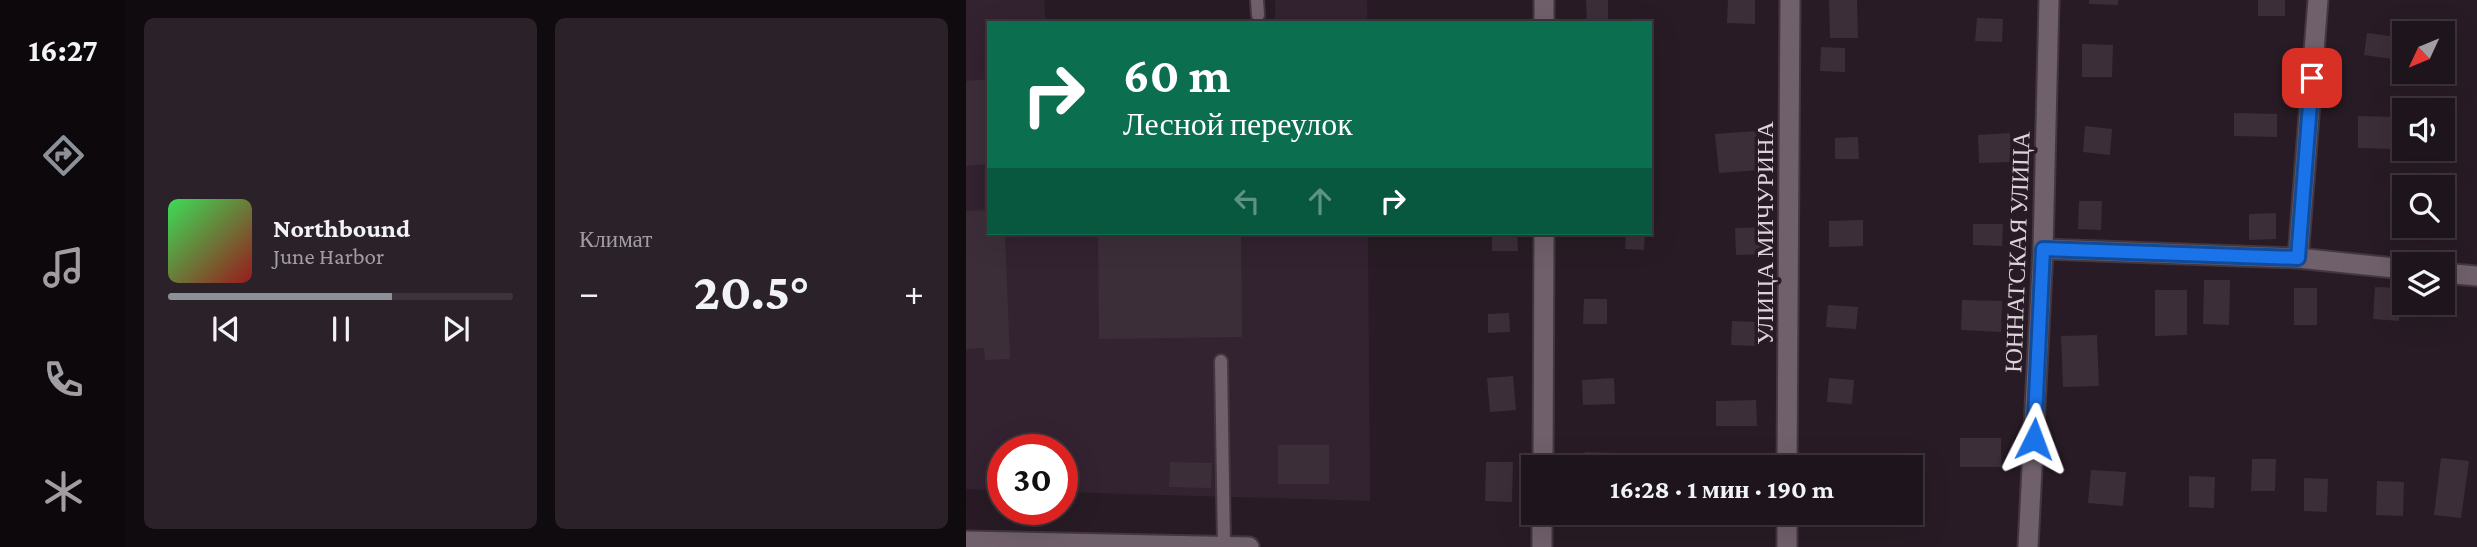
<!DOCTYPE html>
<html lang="ru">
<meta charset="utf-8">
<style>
:root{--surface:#1e141c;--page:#2b2129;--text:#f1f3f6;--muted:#a19ea3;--line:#3c333b;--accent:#8c9099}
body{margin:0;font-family:"Crimson Pro",serif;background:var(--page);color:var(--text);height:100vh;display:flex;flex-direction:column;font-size:26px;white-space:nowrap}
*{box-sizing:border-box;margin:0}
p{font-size:23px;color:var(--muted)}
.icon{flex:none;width:38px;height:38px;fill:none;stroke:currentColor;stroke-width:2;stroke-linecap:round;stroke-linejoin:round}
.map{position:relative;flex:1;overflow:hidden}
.drawer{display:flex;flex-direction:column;gap:18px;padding:18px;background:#100b0f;width:840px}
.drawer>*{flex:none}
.hud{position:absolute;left:21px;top:21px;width:665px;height:214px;border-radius:0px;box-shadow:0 7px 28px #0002,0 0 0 2px var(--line);background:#0b6e4f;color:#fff;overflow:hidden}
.needle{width:46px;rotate:226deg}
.controls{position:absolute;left:1426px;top:21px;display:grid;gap:14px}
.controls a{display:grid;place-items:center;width:63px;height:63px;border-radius:0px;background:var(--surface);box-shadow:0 7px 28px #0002,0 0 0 2px var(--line);font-size:35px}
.speed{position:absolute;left:21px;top:434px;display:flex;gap:14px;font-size:35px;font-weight:700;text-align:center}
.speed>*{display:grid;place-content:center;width:91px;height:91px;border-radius:50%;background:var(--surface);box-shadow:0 7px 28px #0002,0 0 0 2px var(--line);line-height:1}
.speed .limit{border:10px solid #d22;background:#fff;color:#111}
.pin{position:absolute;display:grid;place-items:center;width:60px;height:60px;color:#fff;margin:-30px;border-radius:14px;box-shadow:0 4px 10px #0006}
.me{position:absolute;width:77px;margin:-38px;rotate:3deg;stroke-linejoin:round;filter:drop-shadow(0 0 5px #0008)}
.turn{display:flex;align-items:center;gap:24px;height:147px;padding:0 21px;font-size:32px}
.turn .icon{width:91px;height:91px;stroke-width:2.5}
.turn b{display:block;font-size:49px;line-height:60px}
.lanes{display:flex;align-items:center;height:66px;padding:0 21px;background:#0003;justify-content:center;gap:35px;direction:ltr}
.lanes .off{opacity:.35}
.big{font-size:52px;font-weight:700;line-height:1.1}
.drawer .widget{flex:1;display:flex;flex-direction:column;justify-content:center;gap:10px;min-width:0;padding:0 24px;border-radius:10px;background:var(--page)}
.song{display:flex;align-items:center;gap:21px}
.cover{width:84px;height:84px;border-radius:10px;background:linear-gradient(135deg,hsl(130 70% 55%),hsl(0 70% 35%))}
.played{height:7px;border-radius:4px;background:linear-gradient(90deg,var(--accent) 65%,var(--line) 65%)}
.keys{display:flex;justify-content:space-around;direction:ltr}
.heat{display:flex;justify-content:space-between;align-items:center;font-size:38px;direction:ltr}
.drawer .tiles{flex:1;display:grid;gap:18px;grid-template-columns:repeat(2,1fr)}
.trip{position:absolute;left:555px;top:455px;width:402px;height:70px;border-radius:0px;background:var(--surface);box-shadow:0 7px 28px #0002,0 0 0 2px var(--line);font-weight:700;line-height:70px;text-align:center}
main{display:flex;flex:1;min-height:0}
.tabs{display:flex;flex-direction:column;width:126px;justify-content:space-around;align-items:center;background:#0c080b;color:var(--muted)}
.tabs .icon{width:49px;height:49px}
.tabs .selected{color:var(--accent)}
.tabs b{font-size:32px;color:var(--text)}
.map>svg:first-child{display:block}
</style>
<main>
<nav class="tabs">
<b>16:27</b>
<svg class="icon selected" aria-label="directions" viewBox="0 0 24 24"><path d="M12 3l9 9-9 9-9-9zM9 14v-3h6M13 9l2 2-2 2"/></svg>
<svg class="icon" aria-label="music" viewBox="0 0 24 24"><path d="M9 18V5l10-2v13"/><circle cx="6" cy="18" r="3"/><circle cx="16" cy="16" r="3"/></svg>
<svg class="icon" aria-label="phone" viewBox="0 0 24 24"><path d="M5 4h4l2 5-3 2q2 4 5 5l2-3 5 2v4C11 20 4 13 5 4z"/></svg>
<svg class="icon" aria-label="climate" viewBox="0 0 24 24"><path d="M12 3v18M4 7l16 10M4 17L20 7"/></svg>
</nav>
<section class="drawer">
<div class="tiles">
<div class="widget">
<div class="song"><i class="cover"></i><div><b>Northbound</b><p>June Harbor</p></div></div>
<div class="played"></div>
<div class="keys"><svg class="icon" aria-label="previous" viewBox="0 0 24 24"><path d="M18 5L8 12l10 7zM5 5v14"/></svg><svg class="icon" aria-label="pause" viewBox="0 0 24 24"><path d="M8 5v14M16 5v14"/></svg><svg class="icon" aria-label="next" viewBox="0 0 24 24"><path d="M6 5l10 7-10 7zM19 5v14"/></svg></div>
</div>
<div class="widget"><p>Климат</p>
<div class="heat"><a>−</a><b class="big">20.5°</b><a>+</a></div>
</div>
</div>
</section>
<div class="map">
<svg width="1511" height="547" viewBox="0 0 1511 547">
<rect width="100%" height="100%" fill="#281b25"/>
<path fill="#332230" d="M0,0H78L80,23H23V233H402L404,501L96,492V450H37V491L0,489Z
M309,0H401V23H309Z"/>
<path fill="#3c2e39" d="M620,0H642V23H621Z
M762,0H789V24L761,23Z
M863,0H891L892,38H864Z
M1123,0H1152V5L1123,4Z
M1292,0H1319V16H1292Z
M1011,18L1037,19L1036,42L1009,41Z
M1401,33L1431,37L1427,59L1398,55Z
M1116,44L1147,45L1146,77H1116Z
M855,47L879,48V72L854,71Z
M23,79V164L0,166V81Z
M1268,113L1311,114V137L1268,136Z
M1392,116L1429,117L1428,149L1392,148Z
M1119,126L1146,129L1144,155L1117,152Z
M790,131L794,170L753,173L749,134Z
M1044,133L1045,162L1013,163L1012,135Z
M892,137L893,159H869V138Z
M1113,201H1136L1135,230L1112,229Z
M23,210V233H39L44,359L19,360L18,348L0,349V211Z
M1310,213V239L1283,240V214Z
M897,220V246L863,247V221Z
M1007,224H1037L1036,246L1007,245Z
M799,227L800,254L770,255L769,228Z
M132,233H275L276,337L133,339Z
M526,233H551L552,251H526Z
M660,233H679L678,250L659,249Z
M1238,280H1264L1263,325L1237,324Z
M1409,287L1435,288L1433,321L1407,319Z
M1328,288H1351V325H1328Z
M1189,290H1221V335L1189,336Z
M618,299H641V324H617Z
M996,300L1036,301L1035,332L995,330Z
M862,305L892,307L890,329L860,327Z
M543,313L544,332L522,333V314Z
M766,321L791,322L790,346L765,345Z
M1131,335L1133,386L1097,387L1095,336Z
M547,376L550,410L524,412L521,378Z
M648,378L649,404L617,405L616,380Z
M863,378L888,380L886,404L861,402Z
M790,400L791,426H750V401Z
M994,438H1035V467H994Z
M312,445H363V484H312Z
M619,452L652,453V467H618Z
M1475,458L1503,461L1495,518L1468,515Z
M1286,459H1310L1309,491H1285Z
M204,462L246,463L245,488L203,487Z
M520,462H547L546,502L519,501Z
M1125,470L1160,472L1157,506L1122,503Z
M1223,476L1249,477L1248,508L1223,507Z
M1338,478L1362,479L1361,512L1338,511Z
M1411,481L1438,482L1437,516L1410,515Z"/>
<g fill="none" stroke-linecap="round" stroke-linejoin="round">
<defs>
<path id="service" d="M291,0L292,15
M255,361L258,546"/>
<path id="minor" d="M578,23V0
M1077,249L1332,258L1438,269
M1332,258L1352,0
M1477,273L1511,276
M577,467L578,233
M821,467L824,0
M0,541L283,547
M576,547V513
M821,547V513
M1062,547L1077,249L1083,0"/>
</defs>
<use href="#service" stroke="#42373f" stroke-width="16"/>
<use href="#minor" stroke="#42373f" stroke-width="23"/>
<use href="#service" stroke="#70606c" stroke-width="12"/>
<use href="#minor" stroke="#70606c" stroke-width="19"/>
</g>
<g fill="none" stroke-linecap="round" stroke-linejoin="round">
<defs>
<path id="route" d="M1068,439L1077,249L1332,258L1346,78"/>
</defs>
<use href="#route" stroke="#114b97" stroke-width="18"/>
<use href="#route" stroke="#1a73e8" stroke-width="12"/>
</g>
<g text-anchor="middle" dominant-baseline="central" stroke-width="7" stroke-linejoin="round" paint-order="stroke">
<g font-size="24" fill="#ddd4db" stroke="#281b25">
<text transform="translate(798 233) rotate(-90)">УЛИЦА МИЧУРИНА</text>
<text transform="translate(1051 252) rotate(-88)">ЮННАТСКАЯ УЛИЦА</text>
</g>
</g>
</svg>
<div class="controls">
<a><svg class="needle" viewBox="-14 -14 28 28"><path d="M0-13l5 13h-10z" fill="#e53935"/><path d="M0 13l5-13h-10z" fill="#a19ea3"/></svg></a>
<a><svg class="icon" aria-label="sound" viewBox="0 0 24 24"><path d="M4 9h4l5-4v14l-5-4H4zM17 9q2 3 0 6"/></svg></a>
<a><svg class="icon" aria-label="search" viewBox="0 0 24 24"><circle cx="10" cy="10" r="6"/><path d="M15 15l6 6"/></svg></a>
<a><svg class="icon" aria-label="layers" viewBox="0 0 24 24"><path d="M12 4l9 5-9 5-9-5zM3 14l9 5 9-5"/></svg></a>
</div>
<div class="speed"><div class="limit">30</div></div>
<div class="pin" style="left:1346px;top:78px;background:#d93025"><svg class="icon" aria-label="arrive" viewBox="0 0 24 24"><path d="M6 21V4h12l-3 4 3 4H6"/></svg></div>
<svg class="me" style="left:1068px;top:439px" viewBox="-20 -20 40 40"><path d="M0-17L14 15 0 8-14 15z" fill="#1a73e8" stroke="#fff" stroke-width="4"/></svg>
<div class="trip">16:28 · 1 мин · 190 m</div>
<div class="hud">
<div class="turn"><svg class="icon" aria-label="right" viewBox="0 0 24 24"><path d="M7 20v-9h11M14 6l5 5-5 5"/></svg><div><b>60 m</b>Лесной переулок</div></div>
<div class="lanes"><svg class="icon off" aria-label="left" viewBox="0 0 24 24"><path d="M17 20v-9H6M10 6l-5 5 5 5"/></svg><svg class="icon off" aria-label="ahead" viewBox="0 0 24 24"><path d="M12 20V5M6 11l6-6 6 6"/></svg><svg class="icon" aria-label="right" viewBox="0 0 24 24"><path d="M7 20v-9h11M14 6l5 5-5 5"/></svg></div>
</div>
</div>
</main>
